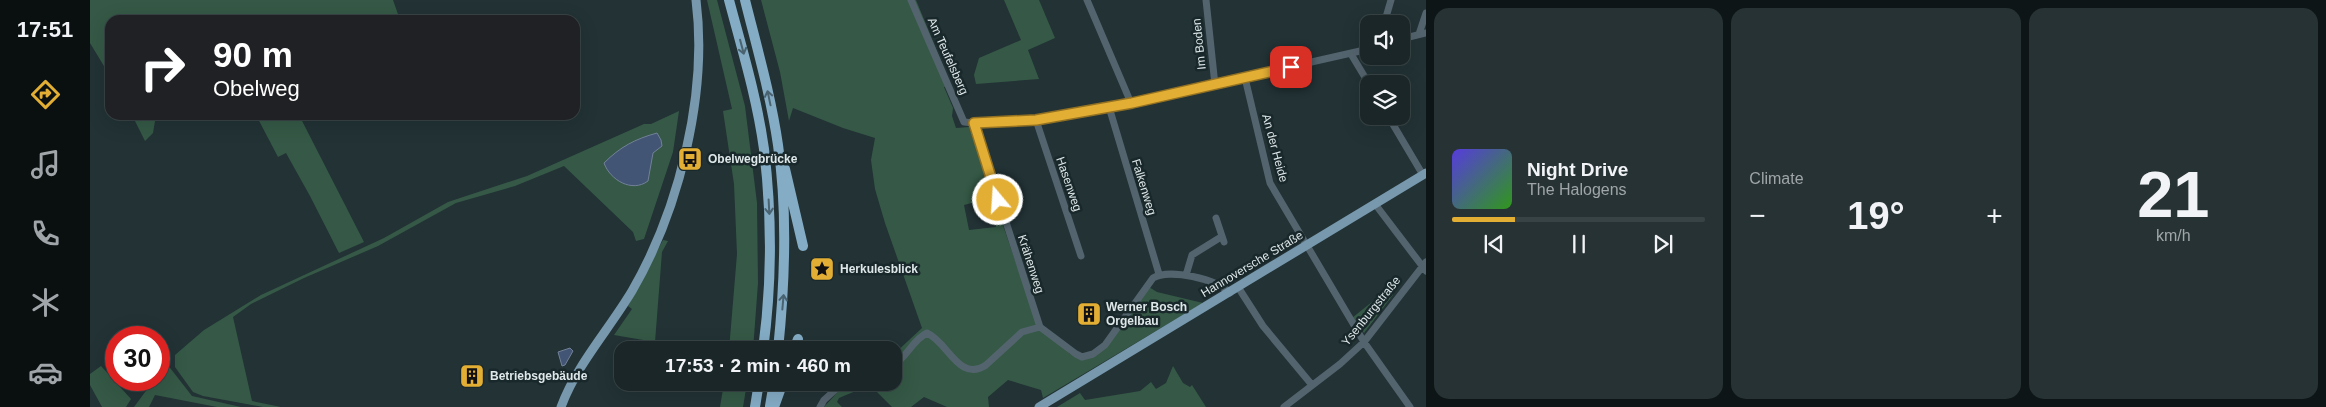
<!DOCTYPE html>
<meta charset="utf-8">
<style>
:root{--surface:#1a2628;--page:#273234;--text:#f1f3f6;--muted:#9fa5a8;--line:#384345;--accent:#e2ae34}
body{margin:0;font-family:Arial,sans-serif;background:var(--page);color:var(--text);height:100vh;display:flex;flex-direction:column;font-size:19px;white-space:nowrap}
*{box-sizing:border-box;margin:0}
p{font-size:16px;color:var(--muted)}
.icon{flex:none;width:28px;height:28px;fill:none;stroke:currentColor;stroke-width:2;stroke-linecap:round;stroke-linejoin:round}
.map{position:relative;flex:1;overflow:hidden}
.side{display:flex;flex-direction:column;gap:8px;padding:8px;background:#0e1516;width:900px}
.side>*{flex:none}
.top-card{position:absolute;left:15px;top:15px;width:475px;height:105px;border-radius:15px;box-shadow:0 5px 20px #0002,0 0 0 1px var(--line);background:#202124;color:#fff;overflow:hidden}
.controls{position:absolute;left:1270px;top:15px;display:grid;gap:10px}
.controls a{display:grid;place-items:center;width:50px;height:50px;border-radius:10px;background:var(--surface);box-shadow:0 5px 20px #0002,0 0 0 1px var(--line);font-size:25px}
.speed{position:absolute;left:15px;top:326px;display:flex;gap:10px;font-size:25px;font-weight:700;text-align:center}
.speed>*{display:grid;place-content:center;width:65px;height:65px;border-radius:50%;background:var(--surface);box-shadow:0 5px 20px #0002,0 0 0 1px var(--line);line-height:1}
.speed .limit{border:8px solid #d22;background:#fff;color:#111}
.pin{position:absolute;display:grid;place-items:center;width:42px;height:42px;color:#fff;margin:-21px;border-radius:10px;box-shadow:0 2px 8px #0006}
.me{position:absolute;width:55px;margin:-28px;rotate:342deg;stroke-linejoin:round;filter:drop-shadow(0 0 4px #0008)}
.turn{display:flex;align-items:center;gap:18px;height:105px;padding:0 25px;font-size:22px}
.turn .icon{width:65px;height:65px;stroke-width:2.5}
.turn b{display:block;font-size:35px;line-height:42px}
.big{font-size:38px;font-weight:600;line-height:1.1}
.side .card{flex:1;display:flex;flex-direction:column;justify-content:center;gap:8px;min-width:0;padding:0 18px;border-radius:15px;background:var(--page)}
.side .dial{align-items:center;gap:0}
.dial b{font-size:65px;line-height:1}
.song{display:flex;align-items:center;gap:15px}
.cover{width:60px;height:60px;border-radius:8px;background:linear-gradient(135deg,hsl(250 70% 55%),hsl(110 70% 35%))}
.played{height:5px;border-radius:2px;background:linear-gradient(90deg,var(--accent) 25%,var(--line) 25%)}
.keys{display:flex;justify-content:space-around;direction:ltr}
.heat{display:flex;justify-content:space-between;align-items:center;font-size:28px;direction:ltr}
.side .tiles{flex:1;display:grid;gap:8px;grid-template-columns:repeat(3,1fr)}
.trip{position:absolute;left:524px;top:341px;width:288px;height:50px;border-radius:15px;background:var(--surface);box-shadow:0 5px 20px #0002,0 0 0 1px var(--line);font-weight:600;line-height:50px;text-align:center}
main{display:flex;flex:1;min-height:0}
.menu{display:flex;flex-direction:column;width:90px;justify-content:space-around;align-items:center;background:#0a0f10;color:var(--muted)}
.menu .icon{width:35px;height:35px}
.menu .on{color:var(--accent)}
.menu b{font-size:22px;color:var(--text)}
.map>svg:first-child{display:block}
</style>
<main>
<nav class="menu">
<b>17:51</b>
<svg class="icon on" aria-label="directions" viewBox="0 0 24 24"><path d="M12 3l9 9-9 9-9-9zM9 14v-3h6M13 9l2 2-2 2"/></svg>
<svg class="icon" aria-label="music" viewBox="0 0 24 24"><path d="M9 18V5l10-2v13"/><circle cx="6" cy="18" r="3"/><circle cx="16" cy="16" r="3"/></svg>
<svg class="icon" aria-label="phone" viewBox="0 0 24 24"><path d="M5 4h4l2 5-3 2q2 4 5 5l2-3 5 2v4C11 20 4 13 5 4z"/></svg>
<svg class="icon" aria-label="climate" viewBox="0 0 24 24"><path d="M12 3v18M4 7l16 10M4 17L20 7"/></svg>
<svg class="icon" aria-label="car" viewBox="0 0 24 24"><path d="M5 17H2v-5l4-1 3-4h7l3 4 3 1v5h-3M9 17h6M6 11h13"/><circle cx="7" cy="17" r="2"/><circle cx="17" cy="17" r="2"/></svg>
</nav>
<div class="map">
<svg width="1336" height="407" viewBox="0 0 1336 407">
<rect width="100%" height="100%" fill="#223235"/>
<path fill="#355946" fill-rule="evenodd" d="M0,0H303L310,20H20V76L0,43Z
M617,0H627L655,106L667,203L668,283L663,350H639L647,254L644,184L633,111L642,109Z
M671,0H826L861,85L854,87L863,108L862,116L866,128L879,127L945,318L980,354L1003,356L1059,287L1067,292L1113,303L953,398L951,390L918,380L898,397L899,407H857L834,397L821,407H802L780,385L749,398L747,402L752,407H734L756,383L802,382L803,355L832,328L795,223L785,189L781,160L785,138L753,128L703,108L699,121L690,72ZM897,199L906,227L879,230L874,205Z
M914,0H949L965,38L938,50L949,79L886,84L884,75L889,58L931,40Z
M589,111L583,152L554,239L546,241L543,232L474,166L425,186L366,203L288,246L214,278L161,304L143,317L162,401L191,407H173L113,396L103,392L85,367V355L114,330L171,295L294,238L358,202L437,176L554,124H561Z
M42,115H66L63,133L55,141Z
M166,115H209L274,242L249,253L220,196L196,153L188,157Z
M573,240L578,241L572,252L565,342L524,335L542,309L538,306Z
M1298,289L1303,295L1274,333L1262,318Z
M77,364L102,396L151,407H127L65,395L59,407H44L64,380H69V375Z
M11,366L41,399L36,407H12L0,385V374Z
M1083,366L1093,383L1100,387L1102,385L1116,407H967L990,393L995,400L1050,391L1061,382L1066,389L1076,383Z
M634,383H657L653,407H630Z"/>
<path fill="#435575" stroke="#728198" d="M567,133L571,140L572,146L563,153L558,181C542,193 520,180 514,163C530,147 545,139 567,133Z
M480,348L483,351L475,365L472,366L468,352Z"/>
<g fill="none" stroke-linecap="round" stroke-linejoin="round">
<path stroke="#54646e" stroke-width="7" d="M821,0L874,122L884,123L946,120L1041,103L1279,49
M997,0L1041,103
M1116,0L1125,85
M1294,24L1301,0
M1329,34L1336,13
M1311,39L1336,33
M1261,54L1279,84
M1155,78L1180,183L1274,342L1320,407
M1019,107L1069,274
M1298,116L1333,175
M946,120L991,256
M884,123L950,327
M1285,204L1336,271
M1126,218L1134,242
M1096,275L1102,255L1131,237
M1148,287L1173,326L1222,385
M802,366C817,358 822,340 837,333C858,342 869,383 896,365L932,332L950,327L986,354L992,357L1003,354L1015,345L1063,278C1079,268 1127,279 1140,293
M730,407L734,400L754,382
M1194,407L1250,364L1274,342L1336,262"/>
<path stroke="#7798ad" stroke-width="9" d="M471,407C487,364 518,331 542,291C589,210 618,94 606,0
M949,407L1336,173"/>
<path stroke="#84acc5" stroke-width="10" d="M639,0C652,49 667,98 674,149C682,215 682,283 673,350
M655,0C667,48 681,96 688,145C698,213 695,282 688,350
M695,169L713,246
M704,350L708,339
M680,406L684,382
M665,407L669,382
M684,407L693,382"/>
</g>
<defs><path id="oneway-shaft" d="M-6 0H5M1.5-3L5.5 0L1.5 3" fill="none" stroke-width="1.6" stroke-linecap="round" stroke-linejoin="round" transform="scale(1.25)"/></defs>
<g stroke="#496370">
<use href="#oneway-shaft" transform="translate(652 47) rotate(75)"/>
<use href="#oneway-shaft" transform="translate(679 98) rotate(-102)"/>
<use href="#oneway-shaft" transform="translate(679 207) rotate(87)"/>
<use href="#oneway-shaft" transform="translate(693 302) rotate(-85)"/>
</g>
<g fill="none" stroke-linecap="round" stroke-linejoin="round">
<defs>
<path id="route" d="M908,200L884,123L946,120L1042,103L1201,67"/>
</defs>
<use href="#route" stroke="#937122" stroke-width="12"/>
<use href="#route" stroke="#e2ae34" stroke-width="9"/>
</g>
<defs>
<symbol id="bus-square" viewBox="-11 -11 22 22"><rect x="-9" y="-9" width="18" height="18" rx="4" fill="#e2ae34" stroke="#19282b"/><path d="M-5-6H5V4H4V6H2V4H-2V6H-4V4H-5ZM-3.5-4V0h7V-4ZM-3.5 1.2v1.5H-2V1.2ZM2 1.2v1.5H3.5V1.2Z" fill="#111"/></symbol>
<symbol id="sight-square" viewBox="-11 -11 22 22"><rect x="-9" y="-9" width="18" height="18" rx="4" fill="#e2ae34" stroke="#19282b"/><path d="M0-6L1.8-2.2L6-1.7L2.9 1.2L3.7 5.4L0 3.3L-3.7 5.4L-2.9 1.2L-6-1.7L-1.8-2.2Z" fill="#111"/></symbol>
<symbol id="building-square" viewBox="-11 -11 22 22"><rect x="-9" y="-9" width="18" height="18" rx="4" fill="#e2ae34" stroke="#19282b"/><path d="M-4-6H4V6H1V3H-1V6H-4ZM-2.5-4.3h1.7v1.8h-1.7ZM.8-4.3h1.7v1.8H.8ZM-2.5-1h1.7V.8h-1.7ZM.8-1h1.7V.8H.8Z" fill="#111"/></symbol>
</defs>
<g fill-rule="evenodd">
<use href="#bus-square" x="586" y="145" width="28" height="28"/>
<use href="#sight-square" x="718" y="255" width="28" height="28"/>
<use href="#building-square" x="985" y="300" width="28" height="28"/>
<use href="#building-square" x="368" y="362" width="28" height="28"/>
</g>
<g text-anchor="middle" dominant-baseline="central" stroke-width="5" stroke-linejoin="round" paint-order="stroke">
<g font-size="12" fill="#dee7e9" stroke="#19282b">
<text transform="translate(1109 44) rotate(-96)">Im Boden</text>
<text transform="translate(858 56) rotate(66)">Am Teufelsberg</text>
<text transform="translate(1185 148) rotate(75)">An der Heide</text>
<text transform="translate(979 184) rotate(71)">Hasenweg</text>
<text transform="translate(1054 187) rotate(73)">Falkenweg</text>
<text transform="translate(941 264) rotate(72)">Krähenweg</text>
<text transform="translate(1162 264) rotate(-31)">Hannoversche Straße</text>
<text transform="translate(1281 311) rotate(-51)">Ysenburgstraße</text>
</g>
<g font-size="12" font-weight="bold" fill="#dee7e9" stroke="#19282b" text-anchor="start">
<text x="618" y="159">Obelwegbrücke</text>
<text x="750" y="269">Herkulesblick</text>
<text x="1016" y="307">Werner Bosch<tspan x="1016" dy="14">Orgelbau</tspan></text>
<text x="400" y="376">Betriebsgebäude</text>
</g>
</g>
</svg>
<div class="controls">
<a><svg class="icon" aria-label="sound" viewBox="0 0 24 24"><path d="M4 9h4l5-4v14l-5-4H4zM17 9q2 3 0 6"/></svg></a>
<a><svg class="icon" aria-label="layers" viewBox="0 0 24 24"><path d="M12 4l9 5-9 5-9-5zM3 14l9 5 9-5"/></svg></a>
</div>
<div class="speed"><div class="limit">30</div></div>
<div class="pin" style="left:1201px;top:67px;background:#d93025"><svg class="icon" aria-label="arrive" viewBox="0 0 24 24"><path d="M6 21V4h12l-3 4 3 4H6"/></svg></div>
<svg class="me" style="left:908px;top:200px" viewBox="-20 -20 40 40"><circle r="17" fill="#e2ae34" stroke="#fff" stroke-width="3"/><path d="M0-11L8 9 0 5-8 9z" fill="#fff"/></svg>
<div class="trip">17:53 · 2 min · 460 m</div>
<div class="top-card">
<div class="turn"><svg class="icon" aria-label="right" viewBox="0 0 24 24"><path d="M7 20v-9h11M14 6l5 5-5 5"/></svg><div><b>90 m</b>Obelweg</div></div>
</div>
</div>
<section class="side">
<div class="tiles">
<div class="card">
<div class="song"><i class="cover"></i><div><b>Night Drive</b><p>The Halogens</p></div></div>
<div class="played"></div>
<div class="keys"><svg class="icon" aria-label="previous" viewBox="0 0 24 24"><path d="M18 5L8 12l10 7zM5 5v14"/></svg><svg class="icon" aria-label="pause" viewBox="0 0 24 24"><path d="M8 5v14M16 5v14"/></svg><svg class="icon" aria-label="next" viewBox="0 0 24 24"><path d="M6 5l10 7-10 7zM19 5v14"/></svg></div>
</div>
<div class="card"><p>Climate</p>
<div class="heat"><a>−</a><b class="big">19°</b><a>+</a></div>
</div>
<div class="card dial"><b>21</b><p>km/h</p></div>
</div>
</section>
</main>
